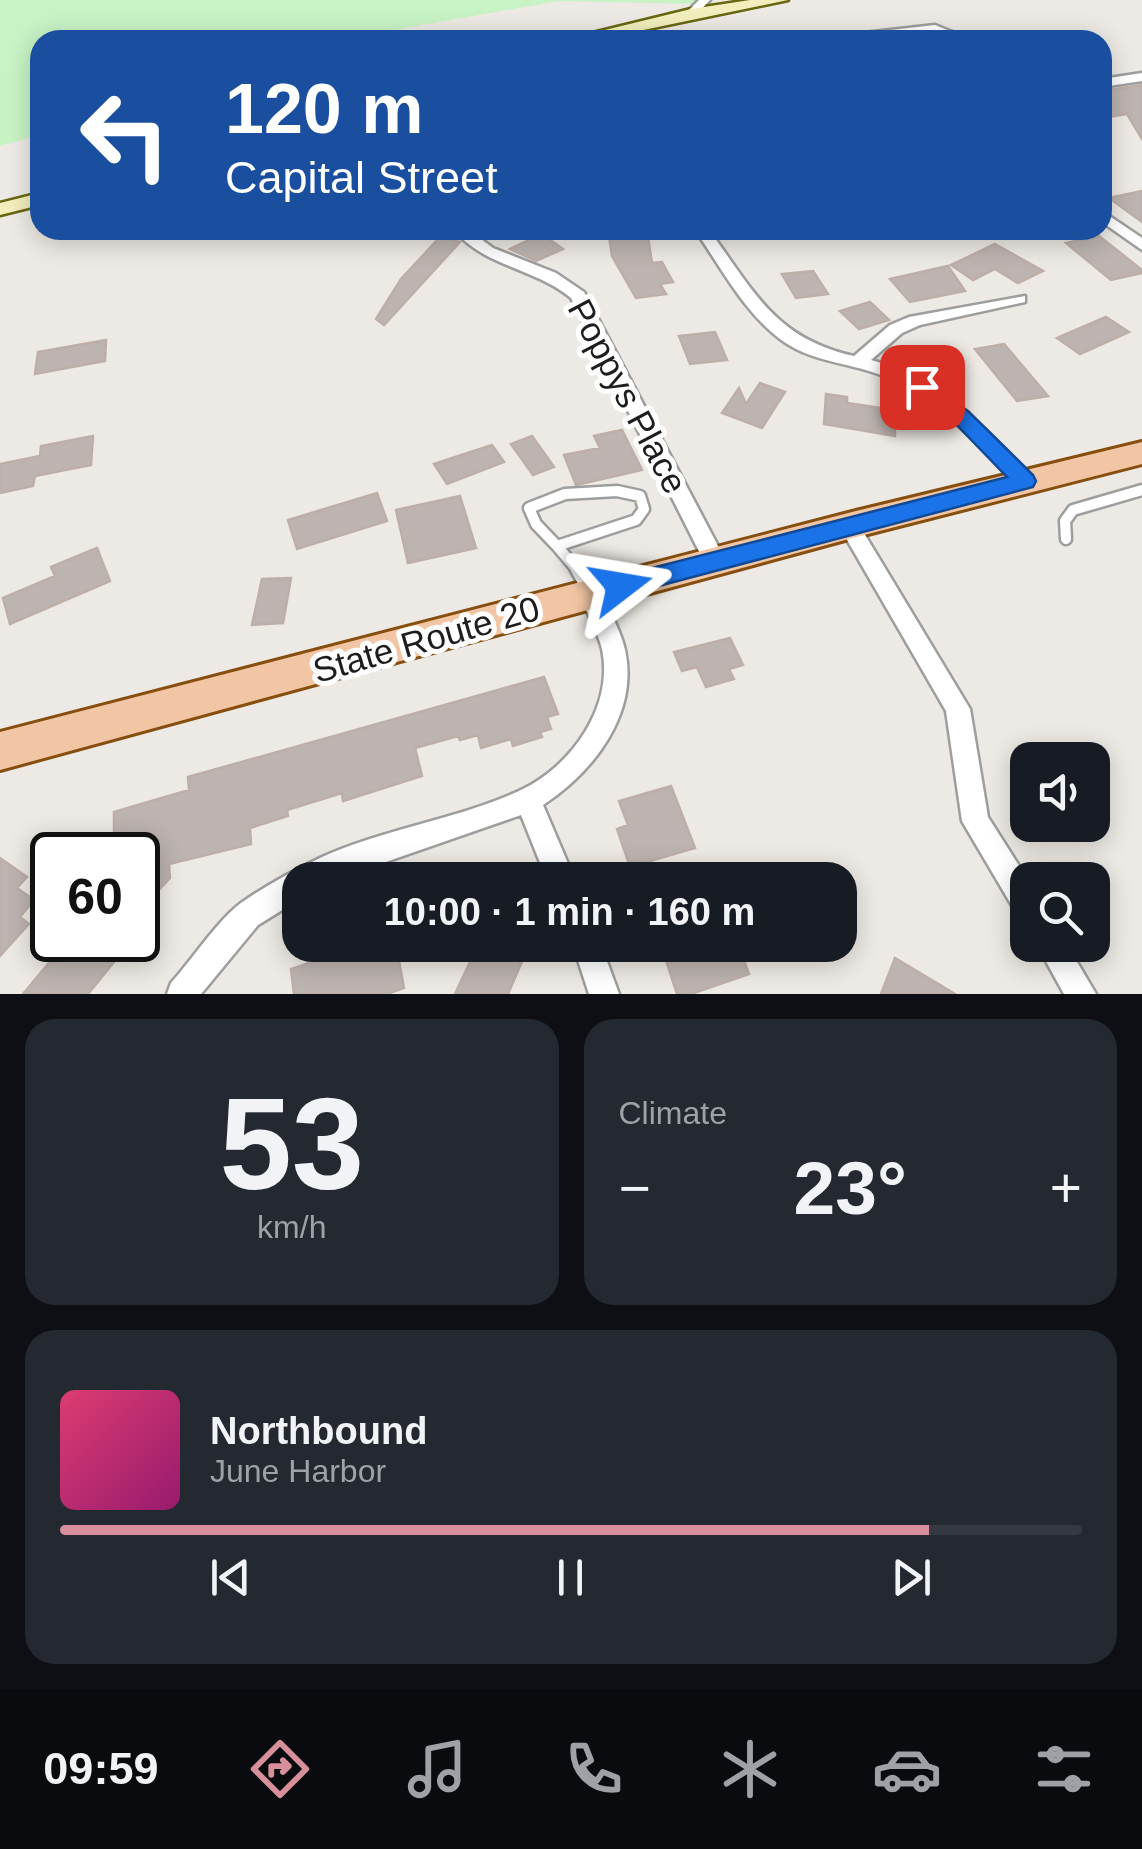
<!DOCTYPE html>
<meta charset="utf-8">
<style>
:root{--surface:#171b24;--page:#242831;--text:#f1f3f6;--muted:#9ea1a6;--line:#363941;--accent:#d68f9b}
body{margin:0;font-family:Arial,sans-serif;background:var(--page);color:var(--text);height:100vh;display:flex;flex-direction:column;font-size:38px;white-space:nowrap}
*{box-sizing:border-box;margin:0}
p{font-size:32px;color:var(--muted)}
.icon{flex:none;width:55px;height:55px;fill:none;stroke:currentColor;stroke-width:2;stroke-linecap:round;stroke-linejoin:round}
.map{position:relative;height:994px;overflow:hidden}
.sheet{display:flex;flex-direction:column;gap:25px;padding:25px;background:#0d0f14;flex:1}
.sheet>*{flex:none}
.guide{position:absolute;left:30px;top:30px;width:1082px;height:210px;border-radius:30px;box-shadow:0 5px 25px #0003;background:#1a4fa0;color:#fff;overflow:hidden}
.tools{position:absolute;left:1010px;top:742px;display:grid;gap:20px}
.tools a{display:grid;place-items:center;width:100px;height:100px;border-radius:20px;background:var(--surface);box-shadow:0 5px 25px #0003;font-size:50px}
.speed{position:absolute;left:30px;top:832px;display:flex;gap:20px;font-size:50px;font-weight:700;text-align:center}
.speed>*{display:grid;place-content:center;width:130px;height:130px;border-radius:50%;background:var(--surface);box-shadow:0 5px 25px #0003;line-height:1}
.speed .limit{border:5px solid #111;border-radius:15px;background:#fff;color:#111}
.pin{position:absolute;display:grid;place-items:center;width:85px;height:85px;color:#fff;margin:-42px;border-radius:20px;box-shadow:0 5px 15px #0006}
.me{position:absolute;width:110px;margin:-55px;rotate:76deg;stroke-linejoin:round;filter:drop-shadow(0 0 8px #0008)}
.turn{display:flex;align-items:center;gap:35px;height:210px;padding:0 30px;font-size:45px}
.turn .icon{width:130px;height:130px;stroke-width:2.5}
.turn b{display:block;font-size:70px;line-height:85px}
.big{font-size:75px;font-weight:800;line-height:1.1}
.sheet .tile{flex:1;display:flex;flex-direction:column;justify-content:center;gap:15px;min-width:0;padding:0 35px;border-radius:30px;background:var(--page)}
.sheet .dial{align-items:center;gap:0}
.dial b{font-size:130px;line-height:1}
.song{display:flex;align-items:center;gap:30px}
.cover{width:120px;height:120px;border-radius:15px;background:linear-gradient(135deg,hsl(340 70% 55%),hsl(320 70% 35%))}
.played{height:10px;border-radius:5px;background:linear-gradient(90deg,var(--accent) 85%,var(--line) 85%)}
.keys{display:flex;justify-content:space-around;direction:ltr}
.heat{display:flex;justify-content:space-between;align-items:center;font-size:55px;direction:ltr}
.sheet .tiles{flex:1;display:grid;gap:25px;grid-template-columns:1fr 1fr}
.tile:last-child{grid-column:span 2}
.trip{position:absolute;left:282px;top:862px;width:575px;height:100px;border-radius:30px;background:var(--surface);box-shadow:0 5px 25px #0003;font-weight:800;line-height:100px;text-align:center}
.dock{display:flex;height:160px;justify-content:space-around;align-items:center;background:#090b0e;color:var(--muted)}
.dock .icon{width:70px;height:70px}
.dock .on{color:var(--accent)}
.dock b{font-size:45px;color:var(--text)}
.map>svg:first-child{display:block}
</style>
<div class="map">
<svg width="1142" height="994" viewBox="0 0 1142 994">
<rect width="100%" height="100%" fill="#ede9e4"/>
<path fill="#c8f3c5" d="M0,0H705L698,4L559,1L336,40H40V135L0,146Z"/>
<path fill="#bdb4b1" stroke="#bdaea8" stroke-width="2.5" d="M1142,85V139L1127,114L1102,118V91Z
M1142,191V222L1109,198Z
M608,230H647L652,263L662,262L673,282L660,284L666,294L636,298L612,256Z
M542,234L563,249L536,261L510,249Z
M1099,236L1142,270V273L1111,280L1066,243Z
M440,237L460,242L384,325L376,319L401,279Z
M995,244L1043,271L1018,283L995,269L973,280L951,265Z
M948,266L965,291L910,302L890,279Z
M813,271L828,294L796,298L782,274Z
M870,302L889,320L859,329L840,311Z
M1106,317L1129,332L1080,354L1057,338Z
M715,332L727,360L690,364L679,336Z
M106,340L105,361L35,374L38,352Z
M1004,344L1048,396L1017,401L975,349Z
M760,383L785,392L762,428L722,413L739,388L746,404Z
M826,394L847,397V403L895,410V436L824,424Z
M622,430L642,470L576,485L564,455L600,448L594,436Z
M93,436L91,465L35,476L33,486L0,493V464L40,456L41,446Z
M532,436L554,467L533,475L511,444Z
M492,445L504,462L447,484L434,464Z
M377,493L387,521L297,549L288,520Z
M460,496L476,548L408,563L396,510Z
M97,548L110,581L10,624L3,598L55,576L51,567Z
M291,578L283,623L252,625L262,579Z
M730,638L743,665L729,669L734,679L706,687L697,667L682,671L674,652Z
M544,677L558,714L547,717L551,729L540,732L542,737L513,746L511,739L481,748L478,735L460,740L458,736L415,748L422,776L343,801L342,793L287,810L288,816L250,828L251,844L169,864L170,878L153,896L138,901V855H114V812L189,790L188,777Z
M671,786L695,848L630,867L617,829L628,825L619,801Z
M0,858L27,877L17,888L34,900L20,917L29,924L0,956Z
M68,940H93L118,957L88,994H23Z
M334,945H396L404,988L387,994H294L291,969L312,962L311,953Z
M478,945H516L527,950L508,994H455Z
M661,945H738L749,974L691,994H677Z
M895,958L955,994H881Z"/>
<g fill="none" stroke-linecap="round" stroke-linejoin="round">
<defs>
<path id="lane" d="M617,491L640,496L644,509L636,520L557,546L536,524L529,508L565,494Z
M1066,539L1065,521L1073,510L1142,490
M557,546L574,566L589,593"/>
<path id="street" d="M699,0H710L695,16H687V12Z
M935,25L972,40H956L934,31L858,40H823L829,37Z
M1142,73V81L1102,87V79Z
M1102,211L1142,238V250L1102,222Z
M454,230H469L493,248L556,273L584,292L727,563L724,569H708L571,298C535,268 485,267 454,230Z
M695,230H709C754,291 774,338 854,356L890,325L909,317L1025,296V302L920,325L902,333L871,360C939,377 984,428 1032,476L1035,481L1032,486H1018C977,445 938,395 881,375C847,362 810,362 780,339C743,311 721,267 695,230Z
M849,518L856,520L970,709L988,817L1028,880V920L1018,916L962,821L946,711L839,526L842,520Z
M589,584L597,587C607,607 620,628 625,650C639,714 593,772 543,805L575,880H547L521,815L334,880H300V899L258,925L201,994H167L171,983C192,960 217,921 241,903C265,886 293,871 320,858C382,829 460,819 521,790C572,766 614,706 602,649C597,629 586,611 578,593L581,587Z
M573,945H601L619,994H589Z
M1037,945H1067L1096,994H1064Z"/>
<path id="secondary" d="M750,0H788L595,40H564L691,9Z
M40,193V205L0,215V203Z"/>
<path id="primary" d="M1142,442V464L856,537L0,770V732L856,511Z"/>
</defs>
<use href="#lane" stroke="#9e9e9e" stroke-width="15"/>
<use href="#street" stroke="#9e9e9e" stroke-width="5"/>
<use href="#secondary" stroke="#696610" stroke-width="5"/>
<use href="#primary" stroke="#874f0f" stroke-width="6"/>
<use href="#lane" stroke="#fff" stroke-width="10"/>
<use href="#street" fill="#fff" fill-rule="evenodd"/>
<use href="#secondary" fill="#f3eebd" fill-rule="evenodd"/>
<use href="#primary" fill="#f2c6a4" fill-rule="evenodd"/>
</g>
<path fill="#1a73e8" stroke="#114b97" stroke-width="2.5" d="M922,380L968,411L1033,475L1036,481L1033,487L621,596L612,593L609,586L612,579L621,576L1007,477L953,421L915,392V382Z"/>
<g text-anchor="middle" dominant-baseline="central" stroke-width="10" stroke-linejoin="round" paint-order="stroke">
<g font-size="35" fill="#1d1d1d" stroke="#fff">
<text transform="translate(628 396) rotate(62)">Poppys Place</text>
<text transform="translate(426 639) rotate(-16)">State Route 20</text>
</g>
</g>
</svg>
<div class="tools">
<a><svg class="icon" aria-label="sound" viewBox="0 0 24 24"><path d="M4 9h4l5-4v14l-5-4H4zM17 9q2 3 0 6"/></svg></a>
<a><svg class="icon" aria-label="search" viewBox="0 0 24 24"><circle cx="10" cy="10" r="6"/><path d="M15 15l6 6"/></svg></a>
</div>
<div class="speed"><div class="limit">60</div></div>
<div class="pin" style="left:922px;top:387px;background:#d93025"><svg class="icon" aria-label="arrive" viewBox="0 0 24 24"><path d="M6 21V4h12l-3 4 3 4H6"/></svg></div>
<svg class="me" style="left:621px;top:586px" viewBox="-20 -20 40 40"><path d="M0-17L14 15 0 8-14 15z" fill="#1a73e8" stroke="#fff" stroke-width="4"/></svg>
<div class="trip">10:00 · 1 min · 160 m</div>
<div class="guide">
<div class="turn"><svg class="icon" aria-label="left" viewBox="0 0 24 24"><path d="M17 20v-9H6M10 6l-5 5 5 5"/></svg><div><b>120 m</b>Capital Street</div></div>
</div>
</div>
<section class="sheet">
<div class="tiles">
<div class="tile dial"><b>53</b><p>km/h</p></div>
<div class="tile"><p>Climate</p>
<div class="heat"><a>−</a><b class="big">23°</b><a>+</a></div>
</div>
<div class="tile">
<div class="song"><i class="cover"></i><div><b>Northbound</b><p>June Harbor</p></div></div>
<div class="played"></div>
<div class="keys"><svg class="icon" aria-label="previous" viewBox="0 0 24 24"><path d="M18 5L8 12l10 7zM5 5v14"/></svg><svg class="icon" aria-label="pause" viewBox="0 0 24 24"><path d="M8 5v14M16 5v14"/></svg><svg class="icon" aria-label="next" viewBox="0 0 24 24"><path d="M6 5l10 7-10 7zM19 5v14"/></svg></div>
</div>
</div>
</section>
<nav class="dock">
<b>09:59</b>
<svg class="icon on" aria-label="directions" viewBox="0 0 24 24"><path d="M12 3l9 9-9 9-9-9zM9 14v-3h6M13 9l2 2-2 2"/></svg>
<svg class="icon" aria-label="music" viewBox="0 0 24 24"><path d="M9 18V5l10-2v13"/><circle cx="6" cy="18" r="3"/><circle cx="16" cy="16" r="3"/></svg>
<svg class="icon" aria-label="phone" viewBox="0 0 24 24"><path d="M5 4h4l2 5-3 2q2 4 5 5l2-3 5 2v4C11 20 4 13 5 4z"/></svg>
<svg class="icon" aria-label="climate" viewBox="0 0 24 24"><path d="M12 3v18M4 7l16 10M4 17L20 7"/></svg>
<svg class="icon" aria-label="car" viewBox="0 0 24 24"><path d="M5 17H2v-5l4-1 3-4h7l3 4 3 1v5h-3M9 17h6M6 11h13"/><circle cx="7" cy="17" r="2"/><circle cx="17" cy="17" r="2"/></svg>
<svg class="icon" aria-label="filters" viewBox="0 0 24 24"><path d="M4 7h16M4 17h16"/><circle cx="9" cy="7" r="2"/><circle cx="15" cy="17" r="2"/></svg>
</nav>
